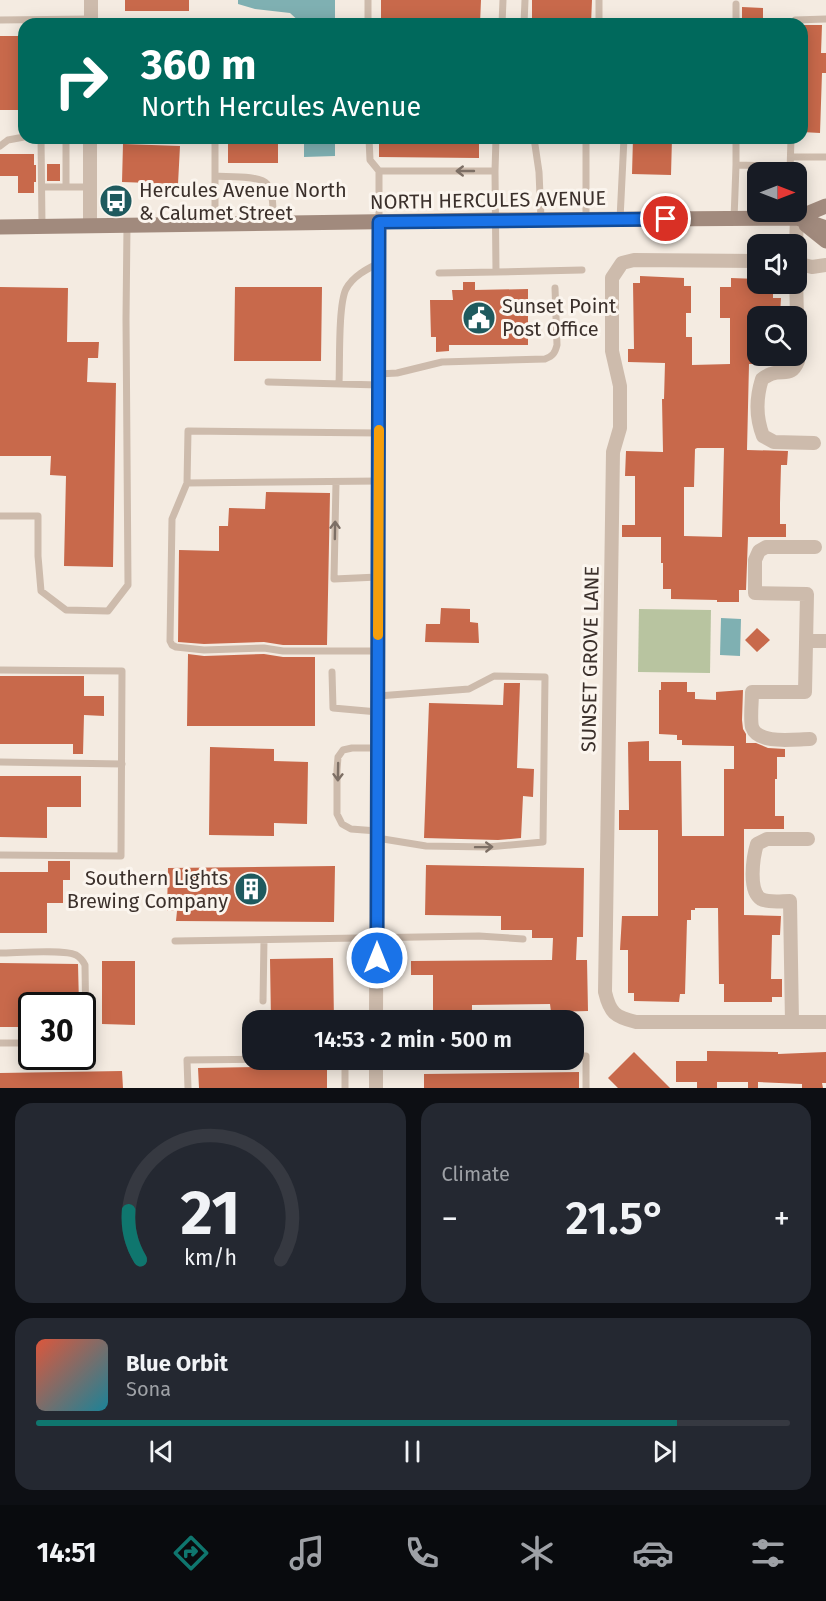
<!DOCTYPE html>
<meta charset="utf-8">
<style>
:root{--surface:#171b24;--page:#242831;--text:#f1f3f6;--muted:#9ea1a6;--line:#363941;--accent:#0f766e}
body{margin:0;font-family:"Fira Sans",sans-serif;background:var(--page);color:var(--text);height:100vh;display:flex;flex-direction:column;font-size:22px;white-space:nowrap}
*{box-sizing:border-box;margin:0}
p{font-size:20px;color:var(--muted)}
.icon{flex:none;width:33px;height:33px;fill:none;stroke:currentColor;stroke-width:2;stroke-linecap:round;stroke-linejoin:round}
.map{position:relative;height:1088px;overflow:hidden}
.sheet{display:flex;flex-direction:column;gap:15px;padding:15px;background:#0d0f14;flex:1}
.sheet>*{flex:none}
.guide{position:absolute;left:18px;top:18px;width:790px;height:126px;border-radius:18px;box-shadow:0 3px 15px #0003;background:#00695c;color:#fff;overflow:hidden}
.needle{width:39px;rotate:90deg}
.tools{position:absolute;left:747px;top:162px;display:grid;gap:12px}
.tools a{display:grid;place-items:center;width:60px;height:60px;border-radius:12px;background:var(--surface);box-shadow:0 3px 15px #0003;font-size:30px}
.speed{position:absolute;left:18px;top:992px;display:flex;gap:12px;font-size:30px;font-weight:700;text-align:center}
.speed>*{display:grid;place-content:center;width:78px;height:78px;border-radius:50%;background:var(--surface);box-shadow:0 3px 15px #0003;line-height:1}
.speed .limit{border:3px solid #111;border-radius:9px;background:#fff;color:#111}
.pin{position:absolute;display:grid;place-items:center;width:51px;height:51px;color:#fff;margin:-26px;border:3px solid #fff;border-radius:50%;box-shadow:0 2px 6px #0007}
.me{position:absolute;width:66px;margin:-33px;rotate:0deg;stroke-linejoin:round;filter:drop-shadow(0 0 4px #0008)}
.turn{display:flex;align-items:center;gap:21px;height:126px;padding:0 24px;font-size:27px}
.turn .icon{width:78px;height:78px;stroke-width:2.5}
.turn b{display:block;font-size:42px;line-height:51px}
.big{font-size:45px;font-weight:600;line-height:1.1}
.sheet .widget{flex:1;display:flex;flex-direction:column;justify-content:center;gap:9px;min-width:0;padding:0 21px;border-radius:18px;background:var(--page)}
.sheet .dial{align-items:center;gap:0}
.dial svg{height:156px;overflow:visible;fill:none;stroke:var(--line);stroke-width:7;stroke-linecap:round;text-anchor:middle}
.dial text{fill:var(--text);stroke:none}
.song{display:flex;align-items:center;gap:18px}
.cover{width:72px;height:72px;border-radius:9px;background:linear-gradient(135deg,hsl(10 70% 55%),hsl(190 70% 35%))}
.played{height:6px;border-radius:3px;background:linear-gradient(90deg,var(--accent) 85%,var(--line) 85%)}
.keys{display:flex;justify-content:space-around;direction:ltr}
.heat{display:flex;justify-content:space-between;align-items:center;font-size:33px;direction:ltr}
.sheet .tiles{flex:1;display:grid;gap:15px;grid-template-columns:1fr 1fr}
.widget:last-child{grid-column:span 2}
.trip{position:absolute;left:242px;top:1010px;width:342px;height:60px;border-radius:18px;background:var(--surface);box-shadow:0 3px 15px #0003;font-weight:600;line-height:60px;text-align:center}
.tabs{display:flex;height:96px;justify-content:space-around;align-items:center;background:#090b0e;color:var(--muted)}
.tabs .icon{width:42px;height:42px}
.tabs .on{color:var(--accent)}
.tabs b{font-size:27px;color:var(--text)}
.map>svg:first-child{display:block}
</style>
<div class="map">
<svg width="826" height="1088" viewBox="0 0 826 1088">
<rect width="100%" height="100%" fill="#f4ebe1"/>
<path fill="#b8c4a0" d="M639,609L711,610L710,673L638,672Z"/>
<path fill="#7fb0b2" d="M238,0H335V24H302L290,13L255,9L238,4Z
M304,138H335V156L304,157Z
M721,618L741,619L740,656L720,655Z"/>
<path fill="#c8694b" fill-rule="evenodd" d="M125,0H189V11H125Z
M381,0H481L480,24H381Z
M532,0H592L591,24H532Z
M742,7L763,8V24H742Z
M804,25H822L821,53H826V73H822L820,133L802,132Z
M0,36H24V110H0Z
M228,138H278V163H228Z
M379,138H479V158L379,157Z
M633,138H672L671,175L632,174Z
M123,144L180,146L178,184L122,182Z
M0,154H34V165H36V182H34V193H18V176H0Z
M47,164H60V181H47Z
M640,276L684,278V286H691V313H686V337H692V365L730,364V318H720V287H731V278L758,279V284H773V298H781L780,315H766V316H758V364H749L747,450L788,451L787,465H781L780,503V524H786V537H748L746,590H739V602H717V600L671,599V589H663V563H661V537H622V525H635V476H625L626,451L663,452L662,399H664L665,363L628,362V349H634L633,283H640ZM697,448H724L722,537L684,536V487H694L695,449Z
M463,282H475V290L528,289V345H449V351L436,352V337H431L430,300H453L452,290H463Z
M0,287L68,288L67,342H99L98,358H88L87,382L116,383L113,567L64,566L66,476L50,475L51,456H0Z
M235,287H322L321,361H234Z
M266,492L330,493L327,645H283L264,642L204,644L178,642L179,550L219,551V526H228L229,508L265,509Z
M441,608L470,609V622L478,623L479,643L425,642L426,624H440Z
M757,628L770,640L757,652L745,640Z
M188,654L204,656L264,654L283,657H315V726H187Z
M0,676H84V696H104V716L84,715L83,754H73V744H0Z
M661,682H687V692H695V699L716,700V692L743,690L742,720L743,729L746,734V743H756L768,748L785,749V757H777V779H775V816H784V829H744V915L781,916L780,935H772L771,979H782V997H772V1002H724V984H719L718,908H695V910H691V920H687L685,994H680L679,1002L634,1001V993H628V950H620L622,916H658V830H619V810H629L628,742L649,741V761H681L682,836H724V769H734V746L682,745V740H677V735L659,734V690H661Z
M504,683H520L517,768L534,769L533,797L523,796L521,838L498,840L424,838L429,703L503,705Z
M210,747L274,749V761L308,762L307,824L274,823V836L209,835Z
M0,776H81V807H47V838L0,837Z
M48,861H70V880H63V903H47V933H0V872H48Z
M426,865L584,868L583,937H577L576,960H587L588,1011L551,1012L550,1004L472,1005V1015H433V975H411V961L552,960L553,938H532V930H501V916L425,915Z
M335,866L334,922L176,921L177,911H167L168,868Z
M333,958L334,1020H271L270,959Z
M102,961H135V1025L102,1024Z
M0,963L78,964L79,1005H32V1027H0Z
M707,1051L778,1052V1054L826,1052V1083H822L823,1088H802V1084L758,1082V1088H748V1082H717V1088H697V1082H676V1061H707Z
M634,1052L670,1088H618L608,1078Z
M327,1066V1088H199L198,1068Z
M122,1071L123,1088H0V1073Z
M579,1072V1088H424V1074Z"/>
<g fill="none" stroke-linecap="round" stroke-linejoin="round">
<path stroke="#cdbbac" stroke-width="7" d="M0,20L91,19
M368,24V0
M502,24L503,0
M524,24L525,0
M599,24V0
M736,24V4
M793,24L795,20L826,19
M41,138L42,225
M66,138V187
M369,138L370,160L379,171
M534,138L539,172L541,219
M586,138V220
M736,138V165
M0,146L8,140L24,137
M791,157H826
M495,171L496,138
M790,172L791,138
M215,176C227,177 260,175 267,184C274,194 273,211 273,223
M42,187H90
M620,219L624,138
M734,219L736,165L776,166V172
M379,222V171H495L496,272L582,270
M215,224V138
M439,273L496,272
M379,374L397,373L442,362L545,359C553,356 555,353 557,345L555,288
M268,382L379,385
M339,384C340,363 338,305 346,289C353,276 367,269 379,263
M336,482L334,579L378,577
M187,483L379,481
M0,516H38V556L41,591L66,610L108,611L128,585L126,319L127,226
M378,651H283L264,648L204,650L176,647L172,645L170,641L172,519L187,483L188,431L379,433
M0,670L122,671L121,856L0,855
M332,672L333,708L378,712
M0,762L122,764
M377,831L351,829L342,824L337,814V770L338,757L343,750L352,748H378
M377,838L426,846L488,847L543,842L545,677L494,676L469,689L378,696
M175,941L479,936L523,939
M0,953C17,953 62,949 76,955C81,958 83,961 85,965L86,1034L82,1039
M263,1001L264,940
M0,1043H32
M573,1056H586V1088
M345,1059V1088
M376,1062H408L418,1059
M188,1088L187,1060L285,1059"/>
<path stroke="#cdbbac" stroke-width="14" d="M91,24V0
M90,226V138
M796,244L797,218
M758,261L634,260L622,263L612,278V351L620,386V428L613,452L605,992C610,1013 615,1017 636,1022H826
M796,263L812,267L826,265
M796,276L798,361C791,378 784,369 771,374C768,375 765,377 762,379C756,398 756,418 763,436L774,442L814,443
M806,641H826
M810,739C795,739 758,745 752,727C750,718 752,702 752,692H805L807,594L755,593V560L759,551L766,547H815
M376,1020L379,222
M792,1022L790,901C781,901 769,903 761,899C748,891 753,857 757,844L767,839H808
M376,1059V1088"/>
<path stroke="#a18a7d" stroke-width="15" d="M797,218L826,206
M806,225L826,241
M0,227L496,220L797,218L826,228"/>
</g>
<defs><path id="oneway-shaft" d="M-6 0H5M1.5-3L5.5 0L1.5 3" fill="none" stroke-width="1.6" stroke-linecap="round" stroke-linejoin="round" transform="scale(1.5)"/></defs>
<g stroke="#7d6f65">
<use href="#oneway-shaft" transform="translate(465 171) rotate(180)"/>
<use href="#oneway-shaft" transform="translate(335 530) rotate(-89)"/>
<use href="#oneway-shaft" transform="translate(338 772) rotate(91)"/>
<use href="#oneway-shaft" transform="translate(484 847) rotate(-1)"/>
</g>
<g fill="none" stroke-linecap="round" stroke-linejoin="round">
<defs>
<path id="route" d="M377,958L379,222L666,219"/>
</defs>
<use href="#route" stroke="#114b97" stroke-width="15"/>
<use href="#route" stroke="#1a73e8" stroke-width="10"/>
<path stroke="#f59e0b" stroke-width="10" d="M378,635L379,430"/>
</g>
<defs>
<symbol id="bus-disc" viewBox="-11 -11 22 22"><circle r="9.5" fill="#1f5a5e" stroke="#fbf5ee"/><path d="M-5-6H5V4H4V6H2V4H-2V6H-4V4H-5ZM-3.5-4V0h7V-4ZM-3.5 1.2v1.5H-2V1.2ZM2 1.2v1.5H3.5V1.2Z" fill="#fff"/></symbol>
<symbol id="civic-disc" viewBox="-11 -11 22 22"><circle r="9.5" fill="#1f5a5e" stroke="#fbf5ee"/><path d="M-.6-6.5H3V-4.5H.6V-3L4-1V1h2V6H-6V1h2V-1L-.6-3ZM-1.2 2.5V6h2.4V2.5Z" fill="#fff"/></symbol>
<symbol id="building-disc" viewBox="-11 -11 22 22"><circle r="9.5" fill="#1f5a5e" stroke="#fbf5ee"/><path d="M-4-6H4V6H1V3H-1V6H-4ZM-2.5-4.3h1.7v1.8h-1.7ZM.8-4.3h1.7v1.8H.8ZM-2.5-1h1.7V.8h-1.7ZM.8-1h1.7V.8H.8Z" fill="#fff"/></symbol>
</defs>
<g fill-rule="evenodd">
<use href="#bus-disc" x="97" y="182" width="38" height="38"/>
<use href="#civic-disc" x="460" y="299" width="38" height="38"/>
<use href="#building-disc" x="232" y="870" width="38" height="38"/>
</g>
<g text-anchor="middle" dominant-baseline="central" stroke-width="6" stroke-linejoin="round" paint-order="stroke">
<g font-size="20" fill="#3b302b" stroke="#fbf5ee" text-anchor="start">
<text x="139" y="190">Hercules Avenue North<tspan x="139" dy="23">&amp; Calumet Street</tspan></text>
<text x="502" y="306">Sunset Point<tspan x="502" dy="23">Post Office</tspan></text>
<text x="228" y="878" text-anchor="end">Southern Lights<tspan x="228" dy="23">Brewing Company</tspan></text>
</g>
<g font-size="20" fill="#3b302b" stroke="#fbf5ee">
<text transform="translate(488 200) rotate(-1)">NORTH HERCULES AVENUE</text>
<text transform="translate(590 659) rotate(-89)">SUNSET GROVE LANE</text>
</g>
</g>
</svg>
<div class="tools">
<a><svg class="needle" viewBox="-14 -14 28 28"><path d="M0-13l5 13h-10z" fill="#e53935"/><path d="M0 13l5-13h-10z" fill="#9ea1a6"/></svg></a>
<a><svg class="icon" aria-label="sound" viewBox="0 0 24 24"><path d="M4 9h4l5-4v14l-5-4H4zM17 9q2 3 0 6"/></svg></a>
<a><svg class="icon" aria-label="search" viewBox="0 0 24 24"><circle cx="10" cy="10" r="6"/><path d="M15 15l6 6"/></svg></a>
</div>
<div class="speed"><div class="limit">30</div></div>
<div class="pin" style="left:666px;top:219px;background:#d93025"><svg class="icon" aria-label="arrive" viewBox="0 0 24 24"><path d="M6 21V4h12l-3 4 3 4H6"/></svg></div>
<svg class="me" style="left:377px;top:958px" viewBox="-20 -20 40 40"><circle r="17" fill="#1a73e8" stroke="#fff" stroke-width="3"/><path d="M0-11L8 9 0 5-8 9z" fill="#fff"/></svg>
<div class="trip">14:53 · 2 min · 500 m</div>
<div class="guide">
<div class="turn"><svg class="icon" aria-label="right" viewBox="0 0 24 24"><path d="M7 20v-9h11M14 6l5 5-5 5"/></svg><div><b>360 m</b>North Hercules Avenue</div></div>
</div>
</div>
<section class="sheet">
<div class="tiles">
<div class="widget dial"><svg viewBox="0 0 100 80">
<path d="M14 69A42 42 0 1 1 86 69"/>
<path d="M14 69A42 42 0 0 1 8 44" stroke="#0f766e"/>
<text x="50" y="56" font-size="32" font-weight="700">21</text>
<text x="50" y="72" font-size="11">km/h</text>
</svg></div>
<div class="widget"><p>Climate</p>
<div class="heat"><a>−</a><b class="big">21.5°</b><a>+</a></div>
</div>
<div class="widget">
<div class="song"><i class="cover"></i><div><b>Blue Orbit</b><p>Sona</p></div></div>
<div class="played"></div>
<div class="keys"><svg class="icon" aria-label="previous" viewBox="0 0 24 24"><path d="M18 5L8 12l10 7zM5 5v14"/></svg><svg class="icon" aria-label="pause" viewBox="0 0 24 24"><path d="M8 5v14M16 5v14"/></svg><svg class="icon" aria-label="next" viewBox="0 0 24 24"><path d="M6 5l10 7-10 7zM19 5v14"/></svg></div>
</div>
</div>
</section>
<nav class="tabs">
<b>14:51</b>
<svg class="icon on" aria-label="directions" viewBox="0 0 24 24"><path d="M12 3l9 9-9 9-9-9zM9 14v-3h6M13 9l2 2-2 2"/></svg>
<svg class="icon" aria-label="music" viewBox="0 0 24 24"><path d="M9 18V5l10-2v13"/><circle cx="6" cy="18" r="3"/><circle cx="16" cy="16" r="3"/></svg>
<svg class="icon" aria-label="phone" viewBox="0 0 24 24"><path d="M5 4h4l2 5-3 2q2 4 5 5l2-3 5 2v4C11 20 4 13 5 4z"/></svg>
<svg class="icon" aria-label="climate" viewBox="0 0 24 24"><path d="M12 3v18M4 7l16 10M4 17L20 7"/></svg>
<svg class="icon" aria-label="car" viewBox="0 0 24 24"><path d="M5 17H2v-5l4-1 3-4h7l3 4 3 1v5h-3M9 17h6M6 11h13"/><circle cx="7" cy="17" r="2"/><circle cx="17" cy="17" r="2"/></svg>
<svg class="icon" aria-label="filters" viewBox="0 0 24 24"><path d="M4 7h16M4 17h16"/><circle cx="9" cy="7" r="2"/><circle cx="15" cy="17" r="2"/></svg>
</nav>
